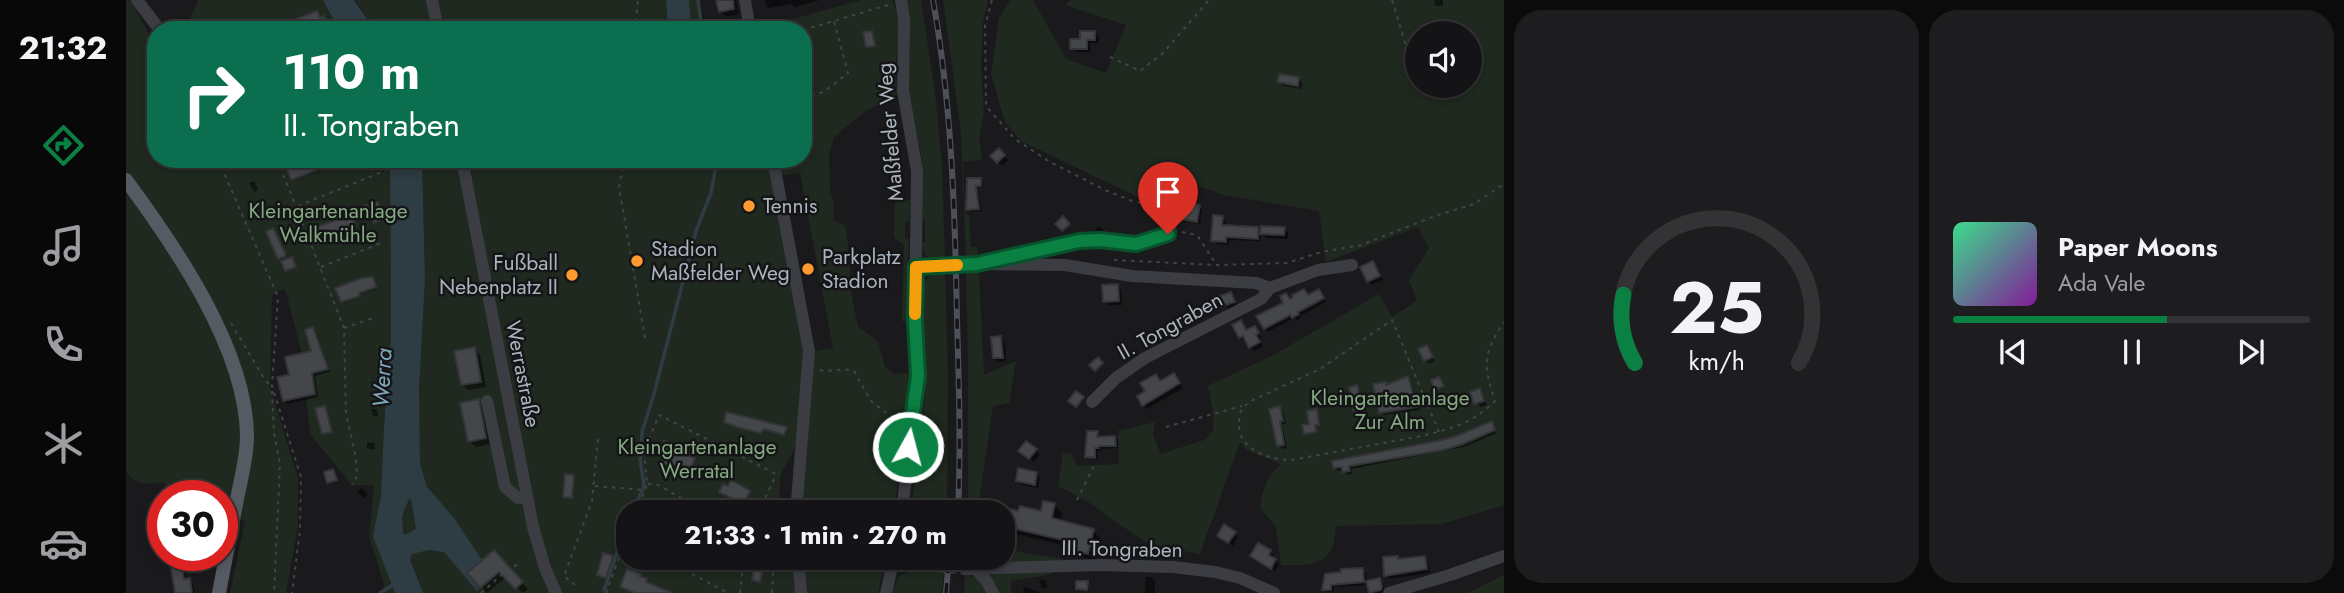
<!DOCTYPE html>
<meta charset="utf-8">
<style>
:root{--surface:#141416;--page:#1d1d1f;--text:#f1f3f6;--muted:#9d9ea1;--line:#333335;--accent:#0b8043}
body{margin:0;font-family:Jost,sans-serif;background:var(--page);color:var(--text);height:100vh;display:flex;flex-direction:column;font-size:26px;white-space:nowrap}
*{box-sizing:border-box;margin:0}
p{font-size:23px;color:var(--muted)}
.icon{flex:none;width:38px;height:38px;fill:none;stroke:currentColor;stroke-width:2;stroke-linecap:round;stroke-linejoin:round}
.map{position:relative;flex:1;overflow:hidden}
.drawer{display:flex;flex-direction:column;gap:10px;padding:10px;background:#0b0b0c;width:840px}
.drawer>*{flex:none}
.hud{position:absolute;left:21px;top:21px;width:665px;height:147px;border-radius:28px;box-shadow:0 4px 10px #0003,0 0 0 2px var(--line);background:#0b6e4f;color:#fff;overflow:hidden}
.tools{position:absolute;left:1279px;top:21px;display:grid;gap:14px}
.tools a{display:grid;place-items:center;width:77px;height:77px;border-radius:50%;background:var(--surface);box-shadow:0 4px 10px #0003,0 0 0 2px var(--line);font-size:35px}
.speed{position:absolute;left:21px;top:480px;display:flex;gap:14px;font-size:35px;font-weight:700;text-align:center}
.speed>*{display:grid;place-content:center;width:91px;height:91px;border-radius:50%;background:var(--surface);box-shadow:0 4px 10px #0003,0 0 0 2px var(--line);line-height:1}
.speed .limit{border:10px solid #d22;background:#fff;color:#111}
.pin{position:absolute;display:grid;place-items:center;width:60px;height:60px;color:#fff;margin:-72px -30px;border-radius:50% 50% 50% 0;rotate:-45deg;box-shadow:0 0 7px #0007}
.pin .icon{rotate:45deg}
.me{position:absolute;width:77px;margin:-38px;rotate:7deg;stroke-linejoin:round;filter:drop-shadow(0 0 5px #0008)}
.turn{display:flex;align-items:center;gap:24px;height:147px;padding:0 21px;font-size:32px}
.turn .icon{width:91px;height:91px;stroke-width:2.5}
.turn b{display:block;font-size:49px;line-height:60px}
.drawer .widget{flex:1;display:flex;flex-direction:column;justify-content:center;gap:10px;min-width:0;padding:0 24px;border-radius:28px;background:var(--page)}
.drawer .dial{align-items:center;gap:0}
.dial svg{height:182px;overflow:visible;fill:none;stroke:var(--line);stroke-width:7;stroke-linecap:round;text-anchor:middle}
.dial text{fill:var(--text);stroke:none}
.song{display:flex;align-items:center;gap:21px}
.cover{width:84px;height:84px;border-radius:10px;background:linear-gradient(135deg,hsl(150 70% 55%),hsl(290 70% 35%))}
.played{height:7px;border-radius:4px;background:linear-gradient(90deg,var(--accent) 60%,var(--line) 60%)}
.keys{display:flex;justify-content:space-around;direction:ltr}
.drawer .tiles{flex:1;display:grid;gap:10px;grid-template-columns:repeat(2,1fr)}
.trip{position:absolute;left:490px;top:500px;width:399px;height:70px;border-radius:28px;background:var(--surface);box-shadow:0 4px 10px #0003,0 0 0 2px var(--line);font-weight:700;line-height:70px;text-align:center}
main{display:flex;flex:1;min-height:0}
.tabs{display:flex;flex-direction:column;width:126px;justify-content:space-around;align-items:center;background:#080809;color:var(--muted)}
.tabs .icon{width:49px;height:49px}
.tabs .active{color:var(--accent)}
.tabs b{font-size:32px;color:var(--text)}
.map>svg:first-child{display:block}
</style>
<main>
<nav class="tabs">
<b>21:32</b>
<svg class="icon active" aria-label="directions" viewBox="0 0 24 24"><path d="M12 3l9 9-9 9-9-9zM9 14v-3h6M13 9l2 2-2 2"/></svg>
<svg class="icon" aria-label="music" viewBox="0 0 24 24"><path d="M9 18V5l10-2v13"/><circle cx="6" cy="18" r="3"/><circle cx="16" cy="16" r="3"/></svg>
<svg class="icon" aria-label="phone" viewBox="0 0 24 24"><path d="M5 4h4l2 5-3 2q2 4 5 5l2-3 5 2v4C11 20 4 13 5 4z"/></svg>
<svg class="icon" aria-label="climate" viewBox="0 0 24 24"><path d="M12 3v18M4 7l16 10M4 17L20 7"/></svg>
<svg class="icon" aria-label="car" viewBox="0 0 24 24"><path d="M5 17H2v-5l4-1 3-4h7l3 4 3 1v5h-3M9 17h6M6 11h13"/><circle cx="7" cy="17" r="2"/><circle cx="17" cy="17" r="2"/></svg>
</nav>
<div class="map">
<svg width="1378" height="593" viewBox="0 0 1378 593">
<rect width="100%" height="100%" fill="#1a1a1d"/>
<path fill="#1f291f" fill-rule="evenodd" d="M0,0H4L30,47V159H264L265,336L258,426L256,482L293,390L299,280L296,159H642L679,362L674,438L654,476L653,513H502V558H669L671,593H257L258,584L243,536L248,485H226L184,434L179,388L183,382L159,288L146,295L144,387L172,478V526L160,593H104L119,521L96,517V495H54L36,482C20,485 11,485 0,472Z
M72,0H197L213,30H64L62,24Z
M229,0H540L542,30H250Z
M563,0H572L575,30H566Z
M735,0H765C778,18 770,44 770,66C769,76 771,85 771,95L741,110L708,137L703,155L704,190L708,204L707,220L720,226L724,265V287L732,327L752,341L759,367L768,374L785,373L768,513H673L686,352L707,348L674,173L654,176L653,159H677V30L631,29Z
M781,0H795L809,92L816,165L819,261C806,261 796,257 796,242H799V220H796V160L782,98Z
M817,0H862L857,22L855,65L858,112L853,138L856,159L837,162L839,214L843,215L845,247H851L852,259L840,260L835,132Z
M884,0H907L940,59L980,73L1000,25L939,5L945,0H1378V505L1316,524L1210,526C1209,532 1209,542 1206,548C1196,568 1174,565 1155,565L1150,527L1134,508C1136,490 1141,476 1155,464L1121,450L1114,442L1074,554L1022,544L959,500L932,486L937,453L945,454L952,466L993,464L992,431L1029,422L1027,435L1035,454L1078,440L1087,431V411L1082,386L1151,353L1253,294L1266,317L1291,301L1283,280L1303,248L1292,227L1200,262L1193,211L1098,195L1033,172L1014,198L895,141L879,122L865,74L873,18ZM1292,33H1344V86H1292Z
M784,200L783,222H779V238L783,239L781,322L776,321L778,245L768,237L769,201Z
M850,268L853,272L858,375L890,361L883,403L867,406L854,494L855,513H842V357L840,269Z
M819,271L822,373L821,502L786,501C791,453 802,403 800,355C800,332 789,307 798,285C801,275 810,272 819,271Z
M877,549L936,559V563L840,565V558H877Z
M675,558H760L752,593H679Z
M790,569L818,572L816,593H766L773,576Z
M839,572L855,581L863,593H838Z
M925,572L926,574L885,581V593H872L864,576L866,574Z
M1378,575V593H1342Z"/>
<path fill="#2e3d43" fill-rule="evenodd" d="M197,0H228L249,30H213Z
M540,0H563L566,30H542Z
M264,159H296L299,279L293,390L294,464L301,487L328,518L356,560L342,573L354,588L351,591L318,552L303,550L286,554L284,560L297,593H269L247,536L255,496L258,426L265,336ZM283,499H285L290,529L279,535L277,533L276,516Z"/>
<path fill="#0007" d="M593,0H610L613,14L600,17L594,11Z
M638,0H694L669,7L666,4L642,8Z
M1308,0H1317V6H1309Z
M190,13L194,19H199L202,25L190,30H157L156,27Z
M969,33L973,37V43H964L965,52H950L946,48Z
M680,67L683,74L677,76V68Z
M1173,79L1177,83L1175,89L1157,86L1153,82Z
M678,120L685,124L682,132L677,130Z
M873,150L882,160L876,166L866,156Z
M184,159H220L221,161L168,180L167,179Z
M854,180L857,182V188H852L855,211L845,212L842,209L841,195Z
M128,181L132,190L128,192L123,183Z
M1065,200L1068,206L1076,209L1074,224L1058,222L1055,218L1046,213Z
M252,204L260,219L251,223L246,214L236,218L234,216L241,208Z
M227,218L230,228L195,244L194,243Z
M1096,218L1100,221L1099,227L1131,229L1136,233L1158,228L1162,232V239L1140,238L1135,233L1134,241L1103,240V245L1091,244L1087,240Z
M973,226L979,232H969Z
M1247,263L1257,280L1246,285L1242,281Z
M247,279L251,289L233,294L235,297L218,303L217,301Z
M991,286L995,290L996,305H983L979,302Z
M1105,294L1111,306L1103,309L1099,305Z
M1196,295L1200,302L1174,316L1175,318L1171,320L1168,318L1142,332L1139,328L1165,301Z
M1108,326L1118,327L1121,332L1129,328L1136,338L1133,339L1137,347L1128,351L1121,340L1118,341L1114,337Z
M187,329L190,332L204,372L189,376L192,397L161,404L158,400L165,376L188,352Z
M875,338L879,342L880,361L872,362L868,358Z
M1301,347L1309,361L1303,364L1299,360Z
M348,349L354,355L360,387L342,390L336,385Z
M1048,375L1057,388L1021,409L1018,405L1035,382Z
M1281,378L1285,382L1294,410L1258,415L1255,412L1259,384L1262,386Z
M1230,387L1234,391L1242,419L1234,421L1230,417Z
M1353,390L1361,405L1354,407L1346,393Z
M352,401L358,407L365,444L350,447L343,441Z
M1154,408L1157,411L1160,424H1156L1161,448L1156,449L1153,445Z
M245,409H251L252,416H247Z
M1365,423L1371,433L1341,446L1226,469V474L1221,475L1218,470L1212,471L1209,468L1331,437Z
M971,433L974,438H989L992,441V448L976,449V451H972L971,460L964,459L961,456Z
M241,442L249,443V450L241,448Z
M901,443L914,454L908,462L898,455Z
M552,446V454L569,461L566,473L539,463L542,452L538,450Z
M910,473L914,477L912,488L896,485L892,481Z
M235,488L242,494L238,498L231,492Z
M928,504L936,513L934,522L967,531L975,539L970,561L958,558L950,548L884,533L877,526L879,510L894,513H917Z
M1109,534L1112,537L1107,546L1097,539Z
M1144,552L1148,555L1146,558L1153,564L1149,571L1130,559Z
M368,553L402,589L397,593L380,577L361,593L344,574Z
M1271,558L1274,561L1298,558L1302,562L1304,573L1264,579L1260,575Z
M55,568L59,572L61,581L67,584L69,593H51Z
M1236,569L1240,573L1241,583L1253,580L1257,584L1259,593H1246L1243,585L1208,587V592H1201L1198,589L1201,576Z
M1020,577H1025L1029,581V593H1019Z
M919,580L921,588H916L913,581Z
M898,587L913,592L914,593H897Z"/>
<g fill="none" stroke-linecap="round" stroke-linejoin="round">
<path stroke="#2e3d43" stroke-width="3.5" d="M572,0L576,30
M506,513L518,486L514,458L516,432L528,394L570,231L585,193L591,159
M478,590L502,521
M254,593L270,583"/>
</g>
<path fill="#44464a" stroke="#343539" stroke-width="2" d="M590,0H607L608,9L593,12Z
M191,11L194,18L198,16L201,24L192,28L193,30H173L170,19Z
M746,31L749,46L740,47L737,32Z
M954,31H969V40H961V49H944V39H954Z
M1153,74L1173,77L1172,86L1151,82Z
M873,148L879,155L871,163L864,156Z
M181,159H219L165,180L160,167Z
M841,178H855V186H850L853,209L840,210Z
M1055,197L1066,198L1065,203L1074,205L1071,222L1053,219L1054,216L1044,214L1046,202L1054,203Z
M252,202L260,218L248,223L241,206Z
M240,205L243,213L233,217L230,209Z
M226,215L230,226L192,244L187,228Z
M1087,215L1097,216L1096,225L1132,227V239L1100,237V242L1085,241Z
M937,216L944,224L936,231L929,224Z
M1135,226L1159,227L1158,235L1134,234Z
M147,228L159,253V256L152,259L140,232Z
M166,257L170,267L159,271L155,261Z
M1247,261L1254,276L1241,282L1234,267Z
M247,277L250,287L233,293L234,296L215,302L209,288L236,278Z
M992,284L993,301L977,302L976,285Z
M1178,289L1182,295L1193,289L1198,298L1172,312L1173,314L1166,318L1164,315L1138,329L1130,316L1157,303L1154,296L1160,293L1164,299L1167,297L1166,295Z
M1105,292L1109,302L1097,306L1094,296Z
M1115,320L1120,330L1129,326L1133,333L1130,335L1134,342L1123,348L1117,336L1113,338L1106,325Z
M187,327L202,369L186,373L189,394L157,401L151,377L163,375L159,357L185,351L179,330Z
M875,336L877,358H867L865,337Z
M1301,345L1307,357L1298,361L1292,349Z
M349,347L355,382L335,385L328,351Z
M972,357L977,363L969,371L963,365Z
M1048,373L1054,383L1016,406L1011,396L1019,391L1014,383L1030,374L1034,381Z
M1282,376L1291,407L1253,413L1247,384L1260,382V385Z
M1313,377L1318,386L1309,390L1305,380Z
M1231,385L1239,415L1229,418L1223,387Z
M1354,388L1358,401L1348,404L1344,392Z
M950,391L958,397L950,407L942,401Z
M353,399L360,438L342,442L334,403Z
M199,406L206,432L196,434L189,408Z
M1154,406L1157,421H1154L1158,445L1151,446L1143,409Z
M1191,409L1193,425H1189L1190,432L1178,434L1176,425L1183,424L1181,411Z
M600,412L661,427L658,435L638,429L634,433L611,427L598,422Z
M1366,421L1369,430L1337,444L1317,450L1223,466L1224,471L1216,472V467L1207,468L1206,461L1311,441L1331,436Z
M961,431H972L971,437L989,436L990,446H973V448H969V458L959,457Z
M538,441L552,445L551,452L569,458L564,472L537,464L540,451L536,450Z
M900,441L911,449L903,459L892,451Z
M892,468L911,472L909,485L890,481Z
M207,469L211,480L201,483L198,472Z
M439,474L448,475L446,498L437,497Z
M605,480L624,491L618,504L593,492L597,484L602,486Z
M917,501L929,503L926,518L968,529L962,554L948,551L950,543L877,526V507L892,511L894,506L915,511Z
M1098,524L1110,532L1102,543L1091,536Z
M1132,543L1145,550L1143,555L1150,559L1145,569L1124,556Z
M368,550L397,582L389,589L373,572L354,588L341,573Z
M477,553L487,556L480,578L471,575Z
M1272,556V559L1299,556L1301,569L1258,576L1257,557Z
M56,566L58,579L64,578L66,593H49L45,568Z
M628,567L637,568L634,582L626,580Z
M1237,568L1238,582L1205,585V590H1196L1199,574L1215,572V569Z
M501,569L515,574L514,576L521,579L520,582L546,593H509L494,587Z
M1254,578L1256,587L1255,590L1243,593L1240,581Z
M950,581H962L961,590L950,589Z"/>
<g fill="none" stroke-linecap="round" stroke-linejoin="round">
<path stroke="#37393d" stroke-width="12" stroke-dasharray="12 6" stroke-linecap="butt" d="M818,567L839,569"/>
<path stroke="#414449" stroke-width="2" stroke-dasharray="3.5 5" stroke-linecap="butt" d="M866,0L859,26L860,106L889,139L924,162L979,190L1006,201L1025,205L1041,220
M1266,0L1282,52
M95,21L99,30
M509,30L512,0
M677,30L762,5
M984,57L1014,71L1036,54L1083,0
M677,97L698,92L722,73L708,21
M92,159L152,297L146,386L175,477L174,530L166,593
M151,159L218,328L220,413L230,458L231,476L226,485
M499,159L493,187L519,338
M172,206L258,171
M1056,232L1071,235L1090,264
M988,260L1090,265L1161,263L1195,252L1235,245L1309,216L1348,204L1378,184
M195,267L255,243
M105,323L139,380L145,386
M218,328L250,317
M694,370C705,373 715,367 728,371L745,401L773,423
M146,391L148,433L154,464L148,593
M1040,427L1116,406
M1313,432L1266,320L1194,369L1127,400C1117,406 1113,411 1113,422C1111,449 1142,460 1165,460L1296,436C1327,428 1345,424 1369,401C1357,365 1357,354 1378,322
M522,484L532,485L582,513
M469,486L519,490
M951,500L970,462
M511,513L521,484L518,451L533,415L654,476
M632,513L650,475
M536,558L602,593
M449,585L438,576L466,501L472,438
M355,593L380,571L393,564
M480,593L502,533
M614,593L618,558
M646,593L648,558"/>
<path stroke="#3b3d42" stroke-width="12" d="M11,0L34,30
M306,0L312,30
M619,0L624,30
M775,0L778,20L777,91L791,171L789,320L791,376L776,513
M336,159L407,527L419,568L430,593
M647,159L683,351L670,513
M879,259C910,253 940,241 971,240C994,240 1027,251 1045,231
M790,267L851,264L939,265L1006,276L1130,283L1144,288L1192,270L1226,265
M361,401L379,487L392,498H401
M966,402L990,378L1019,358L1135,299L1144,288
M672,558L675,593
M768,560L818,567
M839,569L974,565L1047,567L1089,572L1114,578L1148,593
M850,570L860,580L867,593
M760,593L768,558
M1263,593L1324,575L1378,556"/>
<path stroke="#565a62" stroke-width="14" d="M0,180C50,248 120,349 121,436C121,459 114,482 110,504C104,534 99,563 93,593"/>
<defs>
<path id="rail" d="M807,0C826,106 829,213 831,320C833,384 835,449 832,513
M820,593L823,558"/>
</defs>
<use href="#rail" stroke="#4d5157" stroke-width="6"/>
<use href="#rail" stroke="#151518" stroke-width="3.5" stroke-dasharray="10" stroke-linecap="butt"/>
</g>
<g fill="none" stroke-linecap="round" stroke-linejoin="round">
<defs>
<path id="route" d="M782,447L792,376L789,320L790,267L851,264L953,241L974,240L1010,244L1042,234"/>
</defs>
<use href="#route" stroke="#07532c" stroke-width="18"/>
<use href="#route" stroke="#0b8043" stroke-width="12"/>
<path stroke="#f59e0b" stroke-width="12" d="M789,314L790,267L831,265"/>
</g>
<g fill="#ff9a30" stroke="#151518" stroke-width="2.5">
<circle cx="623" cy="206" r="7"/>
<circle cx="511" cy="261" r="7"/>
<circle cx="682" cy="269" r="7"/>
<circle cx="446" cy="275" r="7"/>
</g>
<g text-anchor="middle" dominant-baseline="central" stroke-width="5" stroke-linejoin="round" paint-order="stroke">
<g font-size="21" fill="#abb4bd" stroke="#151518">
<text transform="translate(764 132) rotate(-95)">Maßfelder Weg</text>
<text transform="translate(1044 326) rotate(-29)">II. Tongraben</text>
<text transform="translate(397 374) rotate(79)">Werrastraße</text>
<text transform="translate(996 549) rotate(1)">III. Tongraben</text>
</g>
<g font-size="21" fill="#abb4bd" stroke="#151518" text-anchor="start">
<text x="637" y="206">Tennis</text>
<text x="525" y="249">Stadion<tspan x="525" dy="24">Maßfelder Weg</tspan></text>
<text x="696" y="257">Parkplatz<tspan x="696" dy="24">Stadion</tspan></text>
<text x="432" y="263" text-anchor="end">Fußball<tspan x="432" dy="24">Nebenplatz II</tspan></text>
</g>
<g font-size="21" fill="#85aa81" stroke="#151518">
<text x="202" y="211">Kleingartenanlage<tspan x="202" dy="24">Walkmühle</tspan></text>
<text x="1264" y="398">Kleingartenanlage<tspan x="1264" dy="24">Zur Alm</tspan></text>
<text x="571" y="447">Kleingartenanlage<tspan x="571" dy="24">Werratal</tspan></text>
</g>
<g font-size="23" font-style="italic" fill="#80a8bb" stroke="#151518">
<text transform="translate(256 378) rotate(-87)">Werra</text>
</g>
</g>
</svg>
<div class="tools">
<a><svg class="icon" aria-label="sound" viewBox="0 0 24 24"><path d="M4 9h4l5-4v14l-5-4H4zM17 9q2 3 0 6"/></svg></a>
</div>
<div class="speed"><div class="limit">30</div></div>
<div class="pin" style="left:1042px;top:234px;background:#d93025"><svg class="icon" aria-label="arrive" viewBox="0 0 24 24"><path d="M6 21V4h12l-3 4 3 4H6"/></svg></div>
<svg class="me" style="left:782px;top:447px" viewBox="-20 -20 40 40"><circle r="17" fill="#0b8043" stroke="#fff" stroke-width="3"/><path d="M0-11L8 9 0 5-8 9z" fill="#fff"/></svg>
<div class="trip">21:33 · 1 min · 270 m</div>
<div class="hud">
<div class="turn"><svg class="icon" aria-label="right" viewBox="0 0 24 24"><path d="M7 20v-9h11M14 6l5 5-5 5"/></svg><div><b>110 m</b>II. Tongraben</div></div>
</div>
</div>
<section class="drawer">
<div class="tiles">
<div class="widget dial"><svg viewBox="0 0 100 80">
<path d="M14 69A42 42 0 1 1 86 69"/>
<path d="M14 69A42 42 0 0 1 9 39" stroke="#0b8043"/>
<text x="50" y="56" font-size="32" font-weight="700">25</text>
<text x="50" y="72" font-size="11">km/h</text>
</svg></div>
<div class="widget">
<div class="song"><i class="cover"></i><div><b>Paper Moons</b><p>Ada Vale</p></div></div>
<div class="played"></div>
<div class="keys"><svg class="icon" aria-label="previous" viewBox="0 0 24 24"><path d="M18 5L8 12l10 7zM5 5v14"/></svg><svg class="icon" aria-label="pause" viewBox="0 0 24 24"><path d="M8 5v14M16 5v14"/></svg><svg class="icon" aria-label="next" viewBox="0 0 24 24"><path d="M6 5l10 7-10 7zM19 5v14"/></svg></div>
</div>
</div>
</section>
</main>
